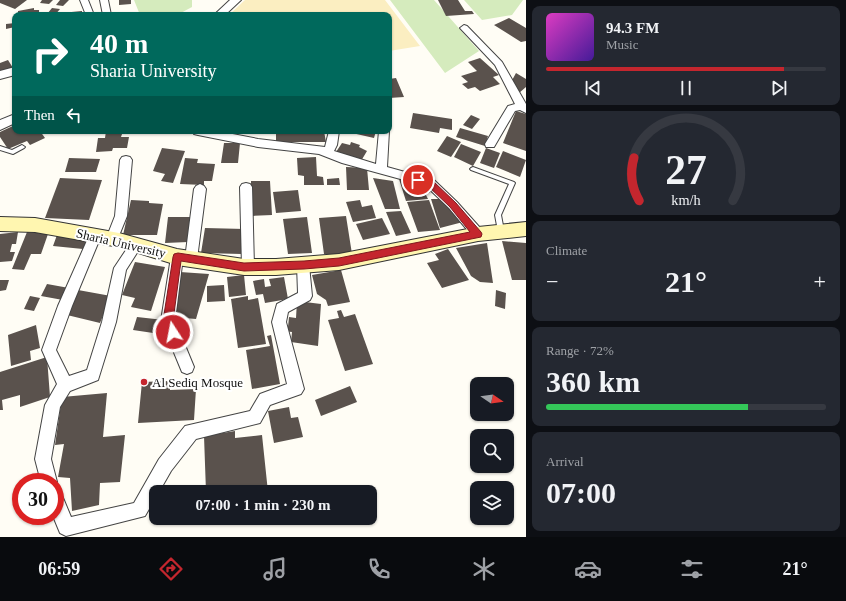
<!DOCTYPE html>
<meta charset="utf-8">
<style>
:root{--surface:#171b24;--page:#242831;--text:#f1f3f6;--muted:#9ea1a6;--line:#363941;--accent:#c4262e}
body{margin:0;font-family:Georgia,serif;background:var(--page);color:var(--text);height:100vh;display:flex;flex-direction:column;font-size:15px;white-space:nowrap}
*{box-sizing:border-box;margin:0}
p{font-size:13px;color:var(--muted)}
.icon{flex:none;width:22px;height:22px;fill:none;stroke:currentColor;stroke-width:2;stroke-linecap:round;stroke-linejoin:round}
.map{position:relative;flex:1;overflow:hidden}
.sheet{display:flex;flex-direction:column;gap:6px;padding:6px;background:#0d0f14;width:320px}
.sheet>*{flex:none}
.guide{position:absolute;left:12px;top:12px;width:380px;height:122px;border-radius:8px;box-shadow:0 1px 3px #0004;background:#00695c;color:#fff;overflow:hidden}
.needle{width:26px;rotate:103deg}
.tools{position:absolute;left:470px;top:377px;display:grid;gap:8px}
.tools a{display:grid;place-items:center;width:44px;height:44px;border-radius:8px;background:var(--surface);box-shadow:0 1px 3px #0004;font-size:20px}
.speed{position:absolute;left:12px;top:473px;display:flex;gap:8px;font-size:20px;font-weight:700;text-align:center}
.speed>*{display:grid;place-content:center;width:52px;height:52px;border-radius:50%;background:var(--surface);box-shadow:0 1px 3px #0004;line-height:1}
.speed .limit{border:6px solid #d22;background:#fff;color:#111}
.pin{position:absolute;display:grid;place-items:center;width:34px;height:34px;color:#fff;margin:-17px;border:2px solid #fff;border-radius:50%;box-shadow:0 1px 4px #0007}
.me{position:absolute;width:44px;margin:-22px;rotate:349deg;stroke-linejoin:round;filter:drop-shadow(0 0 3px #0008)}
.turn{display:flex;align-items:center;gap:14px;height:84px;padding:0 12px;font-size:18px}
.turn .icon{width:52px;height:52px;stroke-width:2.5}
.turn b{display:block;font-size:28px;line-height:34px}
.then{display:flex;align-items:center;height:38px;padding:0 12px;background:#0003;gap:8px;font-size:15px}
.big{font-size:30px;font-weight:600;line-height:1.1}
.sheet .widget{flex:1;display:flex;flex-direction:column;justify-content:center;gap:6px;min-width:0;padding:0 14px;border-radius:8px;background:var(--page)}
.sheet .dial{align-items:center;gap:0}
.dial svg{height:104px;overflow:visible;fill:none;stroke:var(--line);stroke-width:7;stroke-linecap:round;text-anchor:middle}
.dial text{fill:var(--text);stroke:none}
.song{display:flex;align-items:center;gap:12px}
.cover{width:48px;height:48px;border-radius:6px;background:linear-gradient(135deg,hsl(310 70% 55%),hsl(260 70% 35%))}
.played{height:4px;border-radius:2px;background:linear-gradient(90deg,var(--accent) 85%,var(--line) 85%)}
.keys{display:flex;justify-content:space-around;direction:ltr}
.heat{display:flex;justify-content:space-between;align-items:center;font-size:22px;direction:ltr}
.charge{height:6px;border-radius:3px;background:linear-gradient(90deg,#34c759 72%,var(--line) 0)}
.trip{position:absolute;left:149px;top:485px;width:228px;height:40px;border-radius:8px;background:var(--surface);box-shadow:0 1px 3px #0004;font-weight:600;line-height:40px;text-align:center}
.tabs{display:flex;height:64px;justify-content:space-around;align-items:center;background:#090b0e;color:var(--muted)}
.tabs .icon{width:28px;height:28px}
.tabs .on{color:var(--accent)}
.tabs b{font-size:18px;color:var(--text)}
main{display:flex;flex:1;min-height:0}
.map>svg:first-child{display:block}
</style>
<main>
<div class="map">
<svg width="526" height="537" viewBox="0 0 526 537">
<rect width="100%" height="100%" fill="#fffdf5"/>
<path fill="#d5ebbd" d="M134,0H192V7L177,15H140Z
M390,0H434L479,51L445,73Z
M464,0H523L512,15L482,20Z"/>
<path fill="#fbeec1" d="M245,0H385L420,46L389,51V15H229Z"/>
<path fill="#5a524d" d="M0,0H27L15,9L0,3Z
M42,0H53L49,4L40,3Z
M60,0H69L63,6L56,5Z
M119,0H131V4L119,5Z
M438,0H458L465,11H472L474,14L446,16Z
M34,8V10H39V15H18V11Z
M52,8L60,9L55,15L47,14Z
M82,11V15H61V13Z
M509,18L526,28V41L521,42L494,25Z
M15,23V27L6,29V24Z
M480,58L499,75L493,77L500,84L480,91L475,87L468,89L462,84L468,82L461,76L477,71L468,62Z
M8,60L13,68L0,72V63Z
M516,73L526,79V87L519,93L510,84Z
M396,78L404,97L389,98V79Z
M516,111L526,114V151L503,143Z
M413,113L452,119V130L440,128L439,133L410,128Z
M471,115L480,119L472,129L463,125Z
M15,125V131H40L45,138L30,145L27,141L8,149L0,137V132Z
M460,128L488,136L485,146L456,137Z
M106,131H123L121,137H129L127,148H113L112,151L96,152L98,138H105Z
M276,131H324L326,142H276Z
M353,131H376L374,138L352,133Z
M447,136L461,142L451,157L437,151Z
M351,142L360,145L359,147L367,151L361,161L336,152L342,143L350,145Z
M224,143H240L238,163H221Z
M461,144L481,152L473,166L454,157Z
M162,148L185,151L173,183L161,181L165,174L153,171Z
M486,148L500,153L494,168L480,163Z
M503,151L526,160L520,177L496,167Z
M316,157L317,176L323,177L324,185H304V176L298,175L297,158Z
M69,158L100,159L96,172H65Z
M185,158L198,159L197,163L215,164L212,181H204V185L180,184Z
M346,167L367,168L369,190H347Z
M60,178L102,180L89,220L45,218Z
M339,178L340,185H327V179Z
M373,178L393,181L400,209H385Z
M399,179L426,183L430,193H425L428,199L406,201Z
M251,181H270L272,215L251,216Z
M298,190L301,211L276,213L273,192Z
M431,199H446L463,222L440,228Z
M131,200L149,201V203L163,204L157,235H123Z
M360,200L362,207L372,205L376,218L353,222L346,202Z
M429,200L440,230L418,232L407,202Z
M401,211L411,233L396,236L386,212Z
M346,216L352,254H324L319,218Z
M168,217H191L188,242L165,243Z
M307,217L312,253L288,254L283,219Z
M382,218L390,234L363,240L356,224Z
M205,228L245,229L242,254L201,253Z
M18,232L16,244H12L10,252H15L12,261L0,262V234Z
M27,232L48,234L41,254H31L24,270L12,269Z
M57,235L88,238L83,249L53,246Z
M502,241L526,243V280H512Z
M487,243L493,283L480,282L471,276L456,248Z
M448,249L469,280L442,288L427,263L439,260L435,254Z
M135,262L165,267L151,311L131,307L135,298L122,295Z
M341,270L350,302L328,306L326,300L317,294L312,275Z
M180,272L209,274L196,319L173,317Z
M244,275L246,295L229,297L227,277Z
M284,277L288,299L265,303L263,294L256,295L253,281L264,279L265,287L271,286L269,279Z
M0,280H9L6,290L0,291Z
M47,284L69,288L63,300L41,296Z
M224,285L225,301L207,302V286Z
M78,290L111,296L100,323L67,315Z
M496,290L506,293L505,309L495,306Z
M30,296L40,298L34,311L24,309Z
M248,296V300L258,298L266,344L238,348L231,299Z
M297,301L321,304L318,346L291,342L292,332L283,331V326L288,327L289,317L296,318Z
M341,310L344,317L355,314L373,364L345,371L328,320L339,318L337,311Z
M137,317L164,320L160,334L133,330Z
M36,325L40,348L30,351L31,360L11,366L8,335Z
M271,335L280,384L252,389L246,350L270,346L267,336Z
M47,357L50,397L20,407V395L2,400L3,410H0V372Z
M170,381V390L196,389L194,420L138,423L142,382Z
M350,386L357,402L321,416L315,400Z
M107,393L103,437L125,435L120,482L100,483L99,505L72,511L70,478L58,477L64,444L55,445L62,397Z
M289,407L291,418L298,417L303,437L274,443L268,411Z
M235,431V438L262,435L268,492H206L204,436Z"/>
<g fill="none" stroke-linecap="round" stroke-linejoin="round">
<defs>
<path id="service" d="M22,145L25,147L24,148L13,154L0,150V146L12,150Z
M473,167L514,182L515,183L501,215L504,231L503,233H499L498,231L495,215L509,184L471,170L470,169L471,168Z"/>
<path id="minor" d="M80,0H88L94,15H86Z
M100,0H108L111,15H103Z
M464,25L467,26L502,62L526,104V113L520,110L515,111L494,147H486L485,144L508,106L515,104L495,65L460,28Z
M389,130V131L387,167L434,180L457,202L482,230L484,234L482,238L478,239L474,238L449,208L426,186L342,163L319,154L258,147L198,135L194,134L193,131H217L258,139L325,147L329,131H339L337,145L334,151L376,164L379,131Z
M126,156L130,157L132,160L127,216L116,243L112,244L108,243L106,239L115,216L120,160L122,157Z
M246,183L250,184L252,187L254,267L253,271L248,273L243,271L242,267L240,187L242,184Z
M200,184L204,186L206,189L197,259L196,263L191,264L186,263L185,259L194,189L196,186Z
M95,231L99,232L101,236L72,306L56,350L69,376L87,370L102,322L114,268L132,241L136,240L140,241L142,245L126,270L116,322L98,380L70,391L60,407L51,459L57,482L55,488V482H41L35,459L45,405L57,384L42,350L58,306L89,236L91,232Z
M177,252L182,253L183,257L175,321L194,367L192,372L187,374L182,372L161,321L171,257L172,253Z
M303,259L308,261L309,265L312,296L310,300L288,312L286,322L304,389L301,394L270,405L260,423L196,439L171,471L159,492H156V497L145,516L66,536L60,533L53,516H55V491L61,493L71,517L134,503L159,459L185,426L250,411L260,394L287,384L272,322L277,304L298,293L297,265L298,261Z"/>
<path id="tertiary" d="M230,0H241L225,15H214Z
M15,67V75L0,79V71Z
M15,114V123L0,130V120Z"/>
<path id="secondary" d="M0,217L35,218L119,233L177,249L244,259H276L339,254L478,227L526,222V236L478,241L339,270L276,275H244L177,265L119,247L35,232L0,231Z"/>
</defs>
<use href="#service" stroke="#444" stroke-width="2"/>
<use href="#minor" stroke="#444" stroke-width="2"/>
<use href="#tertiary" stroke="#444" stroke-width="2"/>
<use href="#secondary" stroke="#333" stroke-width="2"/>
<use href="#service" fill="#fff" fill-rule="evenodd"/>
<use href="#minor" fill="#fff" fill-rule="evenodd"/>
<use href="#tertiary" fill="#fff" fill-rule="evenodd"/>
<use href="#secondary" fill="#fff6b0" fill-rule="evenodd"/>
</g>
<path fill="#c4262e" stroke="#7f191e" d="M418,177L433,181L456,203L481,232L482,234L481,237L339,266L304,269L244,271L181,261L173,321L178,332L176,336L173,337L169,336L163,321L173,257L174,254L178,253L244,263L304,261L339,258L470,232L450,207L427,185L415,182L413,180Z"/>
<circle fill="#c4262e" stroke="#fff" stroke-width="1.5" cx="144" cy="382" r="4"/>
<g text-anchor="middle" dominant-baseline="central" stroke-width="4" stroke-linejoin="round" paint-order="stroke">
<g font-size="13" fill="#111" stroke="#fff">
<text transform="translate(121 243) rotate(13)">Sharia University</text>
</g>
<g font-size="13" fill="#111" stroke="#fff" text-anchor="start">
<text x="152" y="382">Al Sediq Mosque</text>
</g>
</g>
</svg>
<div class="tools">
<a><svg class="needle" viewBox="-14 -14 28 28"><path d="M0-13l5 13h-10z" fill="#e53935"/><path d="M0 13l5-13h-10z" fill="#9ea1a6"/></svg></a>
<a><svg class="icon" aria-label="search" viewBox="0 0 24 24"><circle cx="10" cy="10" r="6"/><path d="M15 15l6 6"/></svg></a>
<a><svg class="icon" aria-label="layers" viewBox="0 0 24 24"><path d="M12 4l9 5-9 5-9-5zM3 14l9 5 9-5"/></svg></a>
</div>
<div class="speed"><div class="limit">30</div></div>
<div class="pin" style="left:418px;top:180px;background:#d93025"><svg class="icon" aria-label="arrive" viewBox="0 0 24 24"><path d="M6 21V4h12l-3 4 3 4H6"/></svg></div>
<svg class="me" style="left:173px;top:332px" viewBox="-20 -20 40 40"><circle r="17" fill="#c4262e" stroke="#fff" stroke-width="3"/><path d="M0-11L8 9 0 5-8 9z" fill="#fff"/></svg>
<div class="trip">07:00 · 1 min · 230 m</div>
<div class="guide">
<div class="turn"><svg class="icon" aria-label="right" viewBox="0 0 24 24"><path d="M7 20v-9h11M14 6l5 5-5 5"/></svg><div><b>40 m</b>Sharia University</div></div>
<div class="then">Then<svg class="icon" aria-label="left" viewBox="0 0 24 24"><path d="M17 20v-9H6M10 6l-5 5 5 5"/></svg></div>
</div>
</div>
<section class="sheet">
<div class="widget">
<div class="song"><i class="cover"></i><div><b>94.3 FM</b><p>Music</p></div></div>
<div class="played"></div>
<div class="keys"><svg class="icon" aria-label="previous" viewBox="0 0 24 24"><path d="M18 5L8 12l10 7zM5 5v14"/></svg><svg class="icon" aria-label="pause" viewBox="0 0 24 24"><path d="M8 5v14M16 5v14"/></svg><svg class="icon" aria-label="next" viewBox="0 0 24 24"><path d="M6 5l10 7-10 7zM19 5v14"/></svg></div>
</div>
<div class="widget dial"><svg viewBox="0 0 100 80">
<path d="M14 69A42 42 0 1 1 86 69"/>
<path d="M14 69A42 42 0 0 1 10 36" stroke="#c4262e"/>
<text x="50" y="56" font-size="32" font-weight="700">27</text>
<text x="50" y="72" font-size="11">km/h</text>
</svg></div>
<div class="widget"><p>Climate</p>
<div class="heat"><a>−</a><b class="big">21°</b><a>+</a></div>
</div>
<div class="widget"><p>Range · 72%</p><b class="big">360 km</b><div class="charge"></div></div>
<div class="widget"><p>Arrival</p><b class="big">07:00</b></div>
</section>
</main>
<nav class="tabs">
<b>06:59</b>
<svg class="icon on" aria-label="directions" viewBox="0 0 24 24"><path d="M12 3l9 9-9 9-9-9zM9 14v-3h6M13 9l2 2-2 2"/></svg>
<svg class="icon" aria-label="music" viewBox="0 0 24 24"><path d="M9 18V5l10-2v13"/><circle cx="6" cy="18" r="3"/><circle cx="16" cy="16" r="3"/></svg>
<svg class="icon" aria-label="phone" viewBox="0 0 24 24"><path d="M5 4h4l2 5-3 2q2 4 5 5l2-3 5 2v4C11 20 4 13 5 4z"/></svg>
<svg class="icon" aria-label="climate" viewBox="0 0 24 24"><path d="M12 3v18M4 7l16 10M4 17L20 7"/></svg>
<svg class="icon" aria-label="car" viewBox="0 0 24 24"><path d="M5 17H2v-5l4-1 3-4h7l3 4 3 1v5h-3M9 17h6M6 11h13"/><circle cx="7" cy="17" r="2"/><circle cx="17" cy="17" r="2"/></svg>
<svg class="icon" aria-label="filters" viewBox="0 0 24 24"><path d="M4 7h16M4 17h16"/><circle cx="9" cy="7" r="2"/><circle cx="15" cy="17" r="2"/></svg>
<b>21°</b>
</nav>
